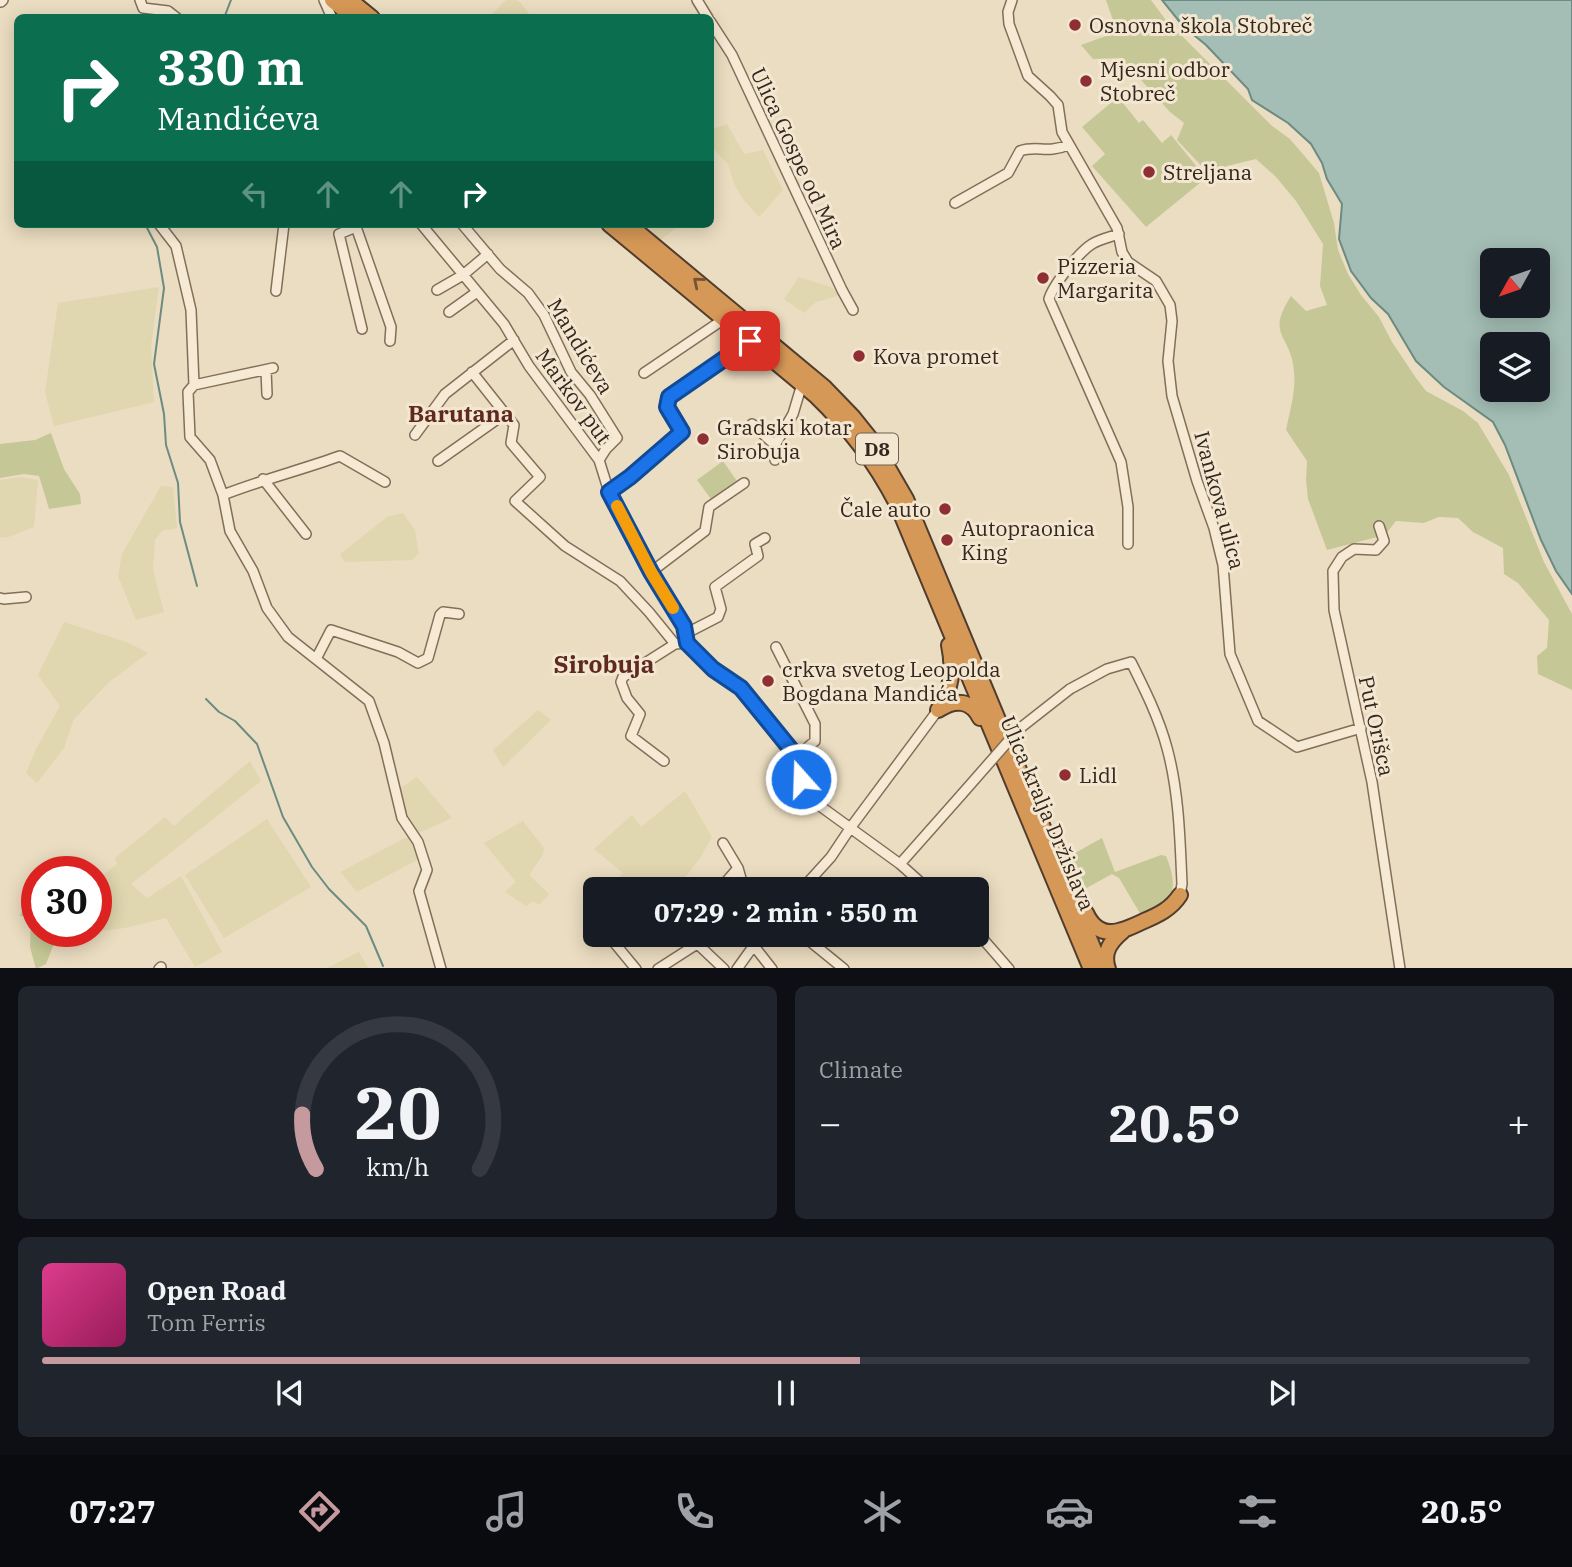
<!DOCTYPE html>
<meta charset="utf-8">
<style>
:root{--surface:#171b24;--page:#20242c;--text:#f1f3f6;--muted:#9ea1a6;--line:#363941;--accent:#c59a9e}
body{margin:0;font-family:"IBM Plex Serif",serif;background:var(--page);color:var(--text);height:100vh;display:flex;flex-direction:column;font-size:26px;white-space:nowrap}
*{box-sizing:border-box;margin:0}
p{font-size:23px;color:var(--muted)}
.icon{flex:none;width:38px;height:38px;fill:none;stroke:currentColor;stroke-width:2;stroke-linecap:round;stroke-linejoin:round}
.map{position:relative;height:968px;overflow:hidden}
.side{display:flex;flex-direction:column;gap:18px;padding:18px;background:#0d0f14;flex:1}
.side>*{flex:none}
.guide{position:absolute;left:14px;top:14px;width:700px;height:214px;border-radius:10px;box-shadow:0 4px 18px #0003;background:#0b6e4f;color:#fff;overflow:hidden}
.needle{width:46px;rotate:230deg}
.controls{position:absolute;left:1480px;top:248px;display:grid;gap:14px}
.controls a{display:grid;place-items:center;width:70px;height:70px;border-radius:10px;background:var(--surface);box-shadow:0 4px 18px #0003;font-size:35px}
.speed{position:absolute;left:21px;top:856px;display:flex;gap:14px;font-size:35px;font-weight:700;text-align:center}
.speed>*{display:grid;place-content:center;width:91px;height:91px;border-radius:50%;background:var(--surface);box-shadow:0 4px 18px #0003;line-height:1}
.speed .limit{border:10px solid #d22;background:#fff;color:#111}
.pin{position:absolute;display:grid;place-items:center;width:60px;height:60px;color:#fff;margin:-30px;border-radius:14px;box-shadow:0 4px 10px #0006}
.me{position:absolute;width:77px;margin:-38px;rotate:340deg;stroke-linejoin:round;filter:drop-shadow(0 0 5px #0008)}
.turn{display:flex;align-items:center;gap:24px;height:147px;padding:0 28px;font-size:32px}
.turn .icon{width:91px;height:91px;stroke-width:2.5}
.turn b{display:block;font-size:49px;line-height:60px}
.lanes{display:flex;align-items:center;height:66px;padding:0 28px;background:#0003;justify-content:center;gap:35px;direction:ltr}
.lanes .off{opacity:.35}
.big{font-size:52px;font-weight:700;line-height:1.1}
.side .tile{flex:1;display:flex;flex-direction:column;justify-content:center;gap:10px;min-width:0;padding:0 24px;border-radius:10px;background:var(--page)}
.side .dial{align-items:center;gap:0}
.dial svg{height:182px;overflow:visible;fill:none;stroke:var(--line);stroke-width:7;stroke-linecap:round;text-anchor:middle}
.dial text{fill:var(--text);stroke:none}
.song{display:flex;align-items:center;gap:21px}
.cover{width:84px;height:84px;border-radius:10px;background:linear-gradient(135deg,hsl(330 70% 55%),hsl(330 70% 35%))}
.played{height:7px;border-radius:4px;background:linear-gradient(90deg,var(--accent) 55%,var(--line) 55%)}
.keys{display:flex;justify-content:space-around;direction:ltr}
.heat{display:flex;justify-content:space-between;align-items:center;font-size:38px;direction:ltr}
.side .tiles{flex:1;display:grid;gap:18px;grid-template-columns:1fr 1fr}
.tile:last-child{grid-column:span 2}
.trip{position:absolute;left:583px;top:877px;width:406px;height:70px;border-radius:10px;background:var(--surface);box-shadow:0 4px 18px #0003;font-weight:700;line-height:70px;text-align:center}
.tab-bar{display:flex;height:112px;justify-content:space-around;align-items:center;background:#090b0e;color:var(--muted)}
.tab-bar .icon{width:49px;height:49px}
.tab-bar .on{color:var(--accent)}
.tab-bar b{font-size:32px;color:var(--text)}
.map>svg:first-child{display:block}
</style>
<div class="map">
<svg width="1572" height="969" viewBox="0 0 1572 969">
<rect width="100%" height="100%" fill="#ebddc1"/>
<path fill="#e0d6af" d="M506,0H516L520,2L531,17H489Z
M727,124L744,154L763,150L783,190L759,217L743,199L734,184L728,164L711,146V130Z
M638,224H681L659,241Z
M799,277L831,287L841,295L816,302L804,313L784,299Z
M159,287L151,346L154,402L54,426L45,392L58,303Z
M21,477L38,480L34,527L6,538L0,537V480Z
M161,486L173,487L177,528L162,531L155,540L153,570L164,612L136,620L118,576L122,554Z
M403,513L415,530L418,550L419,553L412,560L345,562L340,554L387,517Z
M64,622L129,643L148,653L109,682L74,719L64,748L37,783L26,773L36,749L60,706L38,675Z
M538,710L551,720L503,767L493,750Z
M250,761L261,781L131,884L147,898L181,876L222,952L195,967L166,918L125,928L91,932L89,931H96V881L117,864L115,858L165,817L174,826Z
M417,777L452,818L419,833L405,816L399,789Z
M685,791L712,837L701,857L676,889H608L623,873L594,849L632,815L641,827Z
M267,819L311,887L224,938L185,875Z
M523,821L544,848L542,856L529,875L549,894L539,905L533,901L526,906L505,892L516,882L484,843Z
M409,836L419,859L357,892L340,872Z
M359,952L368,968H327Z"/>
<path fill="#c5c896" d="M1106,0H1151L1165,19L1271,125L1290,139L1319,173L1334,223L1338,250L1348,274L1361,295L1379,317L1392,342L1416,378L1426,391L1463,411L1478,423L1509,475L1544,562L1572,614V690L1538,674L1537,656L1547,648L1549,620L1518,583L1504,574L1503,548L1473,532L1458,518L1439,517L1424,523L1396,521L1385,535L1327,550L1308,499L1306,480L1307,461L1286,430C1290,410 1296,392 1294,371C1291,334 1265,336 1291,296L1306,311L1327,305L1320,286L1323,244L1296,201L1276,177L1256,159L1227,166L1210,175L1177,140L1184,123L1170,112L1121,58L1093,59L1081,45L1117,32Z
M1118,97L1139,123L1143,120L1162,143L1171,135L1206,178L1146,227L1092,166L1105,154L1082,127Z
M51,433L64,469L80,494L81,504L49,509L39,476L24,474L0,478V444L35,440Z
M723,461L737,481L711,499L697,480Z
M1102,838L1115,872L1161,855L1166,856C1180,891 1173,900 1141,915L1119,878L1112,874L1083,890L1068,857Z
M37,890V931H59L46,964L36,969L30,947L31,916H20L30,894Z"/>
<path fill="#a4beb5" stroke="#6c8b82" stroke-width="2" fill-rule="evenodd" d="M1162,0H1572V594L1556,571L1541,540L1505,445L1493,422L1444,387L1416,361L1388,314L1371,298L1351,271L1339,239L1342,204L1327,179L1322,163L1311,144L1288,123L1252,100L1248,89L1206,45L1183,26ZM1493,261H1538V306H1493ZM1493,345H1538V390H1493Z"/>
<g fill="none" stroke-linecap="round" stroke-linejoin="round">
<path stroke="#6c8b82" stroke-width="2" d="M224,18L231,0
M145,224L157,247L164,288L154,364L164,414L166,445L178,483L180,522L197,586
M206,699L219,712L235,721L257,744L283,817L312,867L329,889L366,926L383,966"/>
<defs>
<path id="minor" d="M140,0L143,8L168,11L177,18
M324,0L332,18
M697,0L708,18
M1012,0L1008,12L1009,24L1028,76L1050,96L1058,105L1062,132L1117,228L1122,252L1128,262L1156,281L1170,305L1172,321L1168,361L1172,396L1197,481L1214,528L1223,565L1230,654L1258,721L1297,747L1361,728
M1,2L3,0
M710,21L732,55L842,290L853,310
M955,203L1008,173L1020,151C1037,145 1047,154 1068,145
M159,224L176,246L191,310L194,385L188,392L190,437L210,460L223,495L230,531L253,571L267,608L288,637L369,701L384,743L402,818L418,842L427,870L419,891L441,969
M355,224L391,327L390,341
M421,224L504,324L529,366L599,460L609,492L651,572L684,626L687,643L713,669L741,688L793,752L809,798L900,864L928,889
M462,224L500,269L528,293L544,315L571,372L590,395L617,438L606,449L599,460
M356,227L339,234L362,329
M1119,234C1110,237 1100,239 1092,244C1079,252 1053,285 1049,299L1121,462L1128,507V544
M437,290L463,275L488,254
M276,291L284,224
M449,312L477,292
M266,370L267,394
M472,372L514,425L511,443L540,477L515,501L565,546L620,581L649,612L675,644L687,643
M644,373L724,319
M194,385L273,368
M752,424L775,445V460
M415,435L445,394L514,340
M775,445L793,414L802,384
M438,461L503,415
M263,479L306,534
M609,492L630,477L682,432L667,407L669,397L750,341
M223,495C261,480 301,470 340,456L385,482
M1379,526L1384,541L1376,550L1354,549L1342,557L1333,571L1334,610L1372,782L1400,969
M651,572L705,531L709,507L744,483
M0,598L4,599L26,597
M685,634L718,617L721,609L715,587L758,556L755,544L765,538
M776,647L815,724V741L795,758
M316,659L331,630L398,652L418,663L428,658L440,615L443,612L459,614
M1070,689L1107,669L1131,662C1145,690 1159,718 1167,748C1179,792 1180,839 1182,884L1180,895
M664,761L631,736L640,714L627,698L621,682L623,677L675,644
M723,843L738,868L744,889
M900,864L962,794
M720,889L738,868
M802,889L831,857L851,827L938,710
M976,931L1009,969
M687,934L724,969
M801,934L844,969
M612,940L636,969
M754,946L772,969
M159,969L161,967
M658,969L697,944
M737,969L762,934"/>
<path id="highway" d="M332,0L354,18
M350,0L372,18
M609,224L815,395C850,429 874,460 897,504L1091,969
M628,224L825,388L853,417L873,442L906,499L1102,969
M940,709C955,699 971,700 980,718
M938,710C952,689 954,669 949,645
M1086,913C1099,942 1121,932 1144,921C1158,915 1171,909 1180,895
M1108,969C1102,952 1111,941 1123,931"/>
</defs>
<use href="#minor" stroke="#836e5a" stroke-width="12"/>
<use href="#highway" stroke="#513d2e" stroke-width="18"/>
<use href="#minor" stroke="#f6ead4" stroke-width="9"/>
<use href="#highway" stroke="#d69856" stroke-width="14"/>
<defs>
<path id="minor-bridge" d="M962,794L1019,729L1070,689"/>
</defs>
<use href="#minor-bridge" stroke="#836e5a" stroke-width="12" stroke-linecap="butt"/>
<use href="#minor-bridge" stroke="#f6ead4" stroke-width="9"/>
</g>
<defs><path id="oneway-chevron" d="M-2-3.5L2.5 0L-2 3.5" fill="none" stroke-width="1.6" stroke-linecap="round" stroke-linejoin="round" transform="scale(1.75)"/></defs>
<use stroke="#755434" href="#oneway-chevron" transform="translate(698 282) rotate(-140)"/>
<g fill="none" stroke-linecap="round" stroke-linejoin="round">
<defs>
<path id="route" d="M750,341L669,397L667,407L682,432L630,477L609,492L651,572L684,626L687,643L713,669L741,688L793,752L801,779"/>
</defs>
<use href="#route" stroke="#114b97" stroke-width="18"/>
<use href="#route" stroke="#1a73e8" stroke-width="12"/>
<path stroke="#f59e0b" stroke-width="12" d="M617,506L651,572L673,608"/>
</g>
<g fill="#8f2e33" stroke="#f3e7d1" stroke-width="2.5">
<circle cx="1075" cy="25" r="7"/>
<circle cx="1086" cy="81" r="7"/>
<circle cx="1149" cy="172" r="7"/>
<circle cx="1043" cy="278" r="7"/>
<circle cx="859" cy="356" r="7"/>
<circle cx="703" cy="439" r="7"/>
<circle cx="945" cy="509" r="7"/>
<circle cx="947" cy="540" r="7"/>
<circle cx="768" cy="681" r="7"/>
<circle cx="1065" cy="775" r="7"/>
</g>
<g text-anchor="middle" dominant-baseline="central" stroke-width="6" stroke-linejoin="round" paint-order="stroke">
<rect fill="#f3e7d1" stroke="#6d6153" stroke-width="2" x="856" y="433.5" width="42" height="31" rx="5"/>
<g font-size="19" font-weight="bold" fill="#34271d">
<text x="877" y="449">D8</text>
</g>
<g font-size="21" fill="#34271d" stroke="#f3e7d1" text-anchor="start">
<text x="1089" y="25">Osnovna škola Stobreč</text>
<text x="1100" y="69">Mjesni odbor<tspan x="1100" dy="24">Stobreč</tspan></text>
<text x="1163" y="172">Streljana</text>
<text x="1057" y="266">Pizzeria<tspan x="1057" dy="24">Margarita</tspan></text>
<text x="873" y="356">Kova promet</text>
<text x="717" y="427">Gradski kotar<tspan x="717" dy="24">Sirobuja</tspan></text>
<text x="931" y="509" text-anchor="end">Čale auto</text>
<text x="961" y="528">Autopraonica<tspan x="961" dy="24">King</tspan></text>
<text x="782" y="669">crkva svetog Leopolda<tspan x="782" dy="24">Bogdana Mandića</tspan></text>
<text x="1079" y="775">Lidl</text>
</g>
<g font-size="21" fill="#34271d" stroke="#f3e7d1">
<text transform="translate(799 158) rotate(65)">Ulica Gospe od Mira</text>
<text transform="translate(581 346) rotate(59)">Mandićeva</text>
<text transform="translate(574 396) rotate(54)">Markov put</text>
<text transform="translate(1220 500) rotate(75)">Ivankova ulica</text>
<text transform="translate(1377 726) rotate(78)">Put Orišca</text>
<text transform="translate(1048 813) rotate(67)">Ulica kralja Držislava</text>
</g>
<g font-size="23" font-weight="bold" fill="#5e291f" stroke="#f3e7d1">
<text x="461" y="413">Barutana</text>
</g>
<g font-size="24" font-weight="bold" fill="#5e291f" stroke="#f3e7d1">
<text x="604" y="664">Sirobuja</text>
</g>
</g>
</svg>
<div class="controls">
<a><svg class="needle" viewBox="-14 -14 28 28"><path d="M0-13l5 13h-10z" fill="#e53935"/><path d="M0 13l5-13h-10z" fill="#9ea1a6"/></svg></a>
<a><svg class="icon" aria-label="layers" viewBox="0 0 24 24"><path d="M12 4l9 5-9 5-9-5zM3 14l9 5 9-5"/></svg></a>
</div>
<div class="speed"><div class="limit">30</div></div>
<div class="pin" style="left:750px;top:341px;background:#d93025"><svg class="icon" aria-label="arrive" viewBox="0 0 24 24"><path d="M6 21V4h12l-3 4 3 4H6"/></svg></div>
<svg class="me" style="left:801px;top:779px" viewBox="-20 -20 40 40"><circle r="17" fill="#1a73e8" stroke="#fff" stroke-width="3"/><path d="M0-11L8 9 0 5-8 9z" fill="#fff"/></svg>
<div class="trip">07:29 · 2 min · 550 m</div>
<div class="guide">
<div class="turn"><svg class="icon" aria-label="right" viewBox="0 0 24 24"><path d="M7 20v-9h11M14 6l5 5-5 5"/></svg><div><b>330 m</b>Mandićeva</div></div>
<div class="lanes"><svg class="icon off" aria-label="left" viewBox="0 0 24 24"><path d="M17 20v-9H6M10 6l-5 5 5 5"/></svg><svg class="icon off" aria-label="ahead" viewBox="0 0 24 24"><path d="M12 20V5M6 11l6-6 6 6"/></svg><svg class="icon off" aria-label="ahead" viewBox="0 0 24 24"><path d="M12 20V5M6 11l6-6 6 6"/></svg><svg class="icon" aria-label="right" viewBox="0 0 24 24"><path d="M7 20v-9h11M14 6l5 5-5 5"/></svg></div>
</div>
</div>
<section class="side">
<div class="tiles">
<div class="tile dial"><svg viewBox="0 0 100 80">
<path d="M14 69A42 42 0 1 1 86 69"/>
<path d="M14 69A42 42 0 0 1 8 45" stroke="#c59a9e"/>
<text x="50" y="56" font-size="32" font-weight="700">20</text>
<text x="50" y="72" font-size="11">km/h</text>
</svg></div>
<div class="tile"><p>Climate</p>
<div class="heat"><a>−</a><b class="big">20.5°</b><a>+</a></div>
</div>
<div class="tile">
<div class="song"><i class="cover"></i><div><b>Open Road</b><p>Tom Ferris</p></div></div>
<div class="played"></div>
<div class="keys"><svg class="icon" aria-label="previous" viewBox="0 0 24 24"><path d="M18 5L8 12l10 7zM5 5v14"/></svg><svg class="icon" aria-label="pause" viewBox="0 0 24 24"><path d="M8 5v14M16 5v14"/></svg><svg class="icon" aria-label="next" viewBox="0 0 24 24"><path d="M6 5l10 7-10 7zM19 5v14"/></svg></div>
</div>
</div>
</section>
<nav class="tab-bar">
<b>07:27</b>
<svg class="icon on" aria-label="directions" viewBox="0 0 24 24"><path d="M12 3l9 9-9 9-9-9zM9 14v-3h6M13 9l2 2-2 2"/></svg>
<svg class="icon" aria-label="music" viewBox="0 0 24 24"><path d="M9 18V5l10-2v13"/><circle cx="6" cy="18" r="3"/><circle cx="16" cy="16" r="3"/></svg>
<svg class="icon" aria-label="phone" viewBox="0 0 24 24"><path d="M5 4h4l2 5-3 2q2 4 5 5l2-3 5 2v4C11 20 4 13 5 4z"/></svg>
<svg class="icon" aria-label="climate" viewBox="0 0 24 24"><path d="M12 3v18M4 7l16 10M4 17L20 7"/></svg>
<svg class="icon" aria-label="car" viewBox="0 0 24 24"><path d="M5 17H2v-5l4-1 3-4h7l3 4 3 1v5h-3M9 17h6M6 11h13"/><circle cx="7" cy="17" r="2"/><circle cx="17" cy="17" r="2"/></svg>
<svg class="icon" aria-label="filters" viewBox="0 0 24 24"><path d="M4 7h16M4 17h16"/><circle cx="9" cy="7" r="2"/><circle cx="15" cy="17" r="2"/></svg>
<b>20.5°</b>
</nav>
